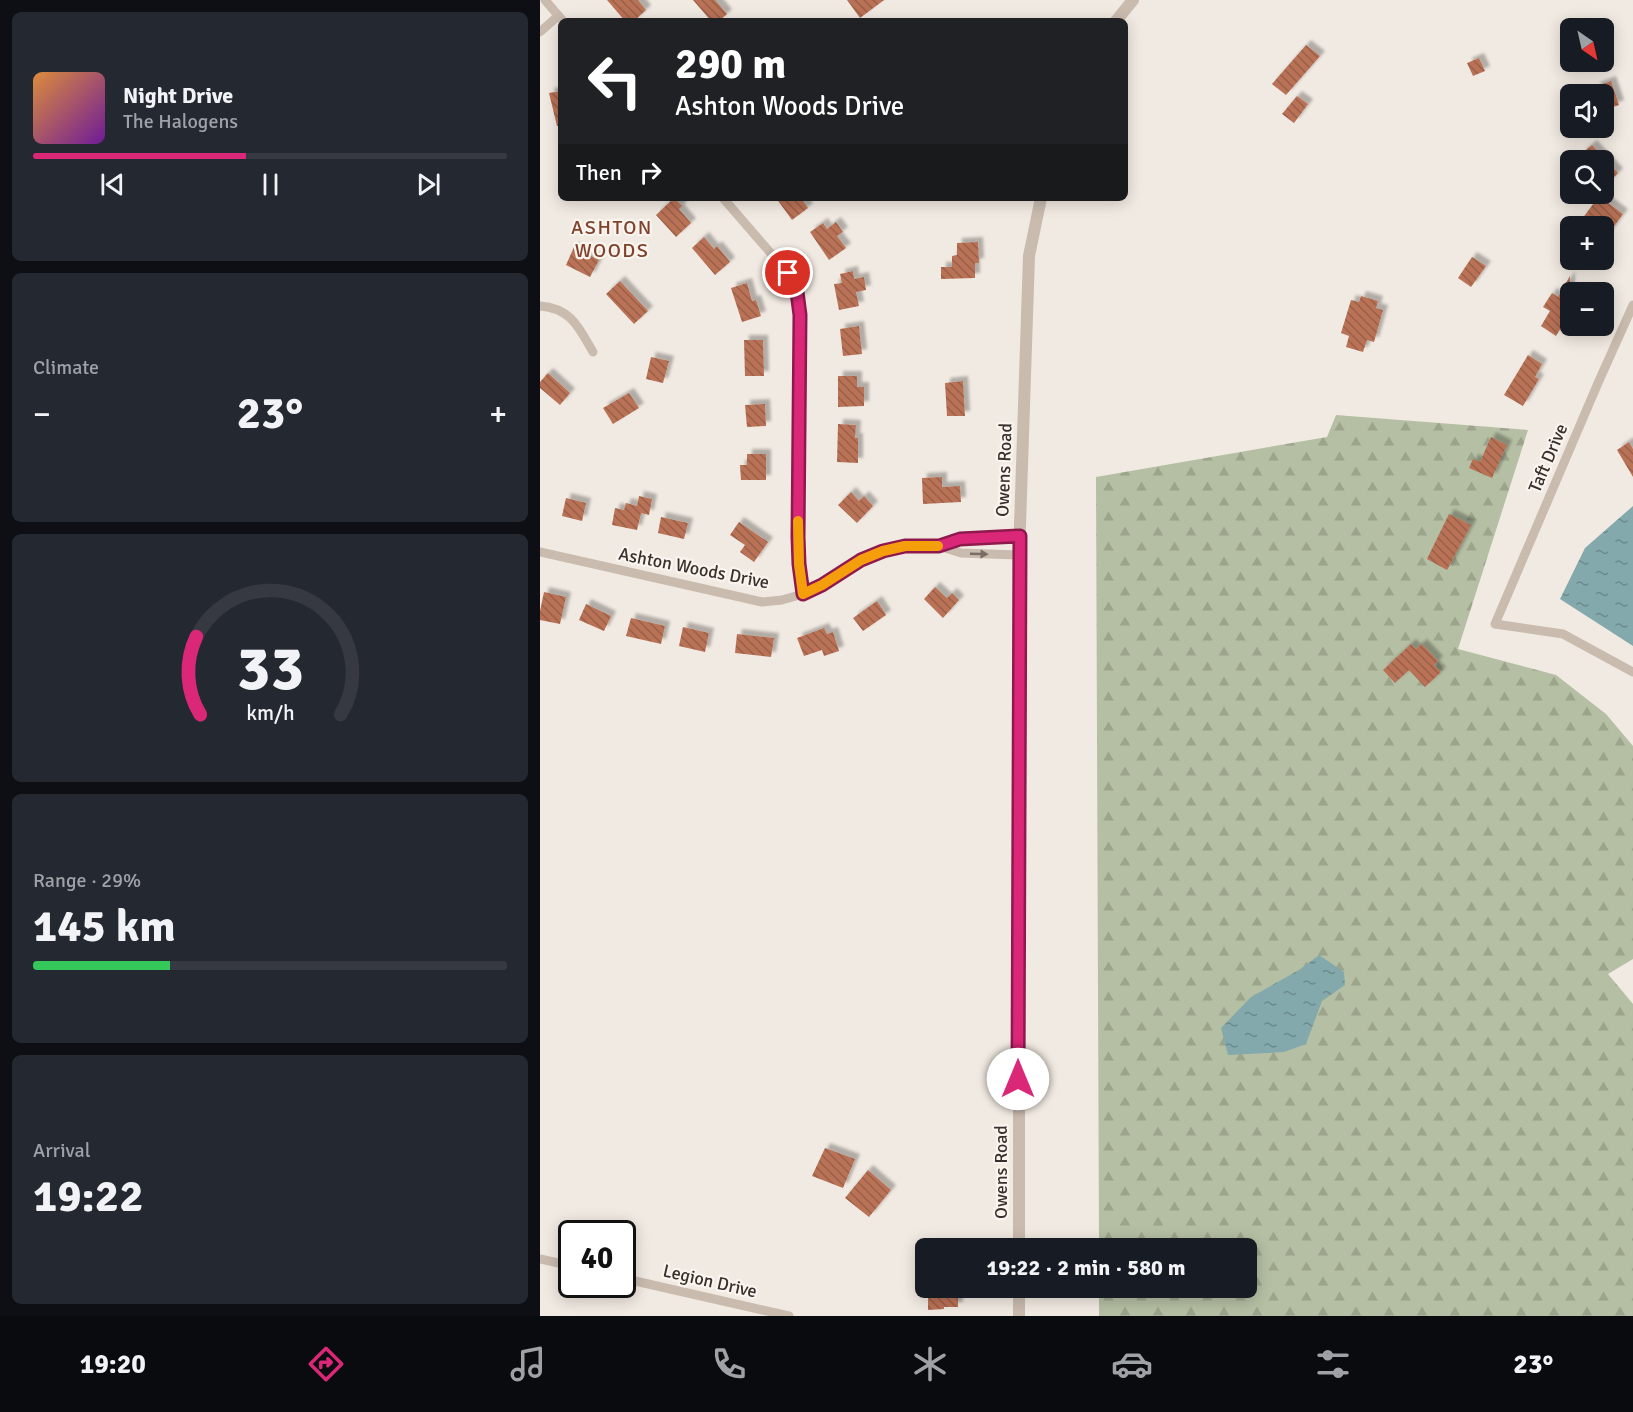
<!DOCTYPE html>
<meta charset="utf-8">
<style>
:root{--surface:#171b24;--page:#242831;--text:#f1f3f6;--muted:#9ea1a6;--line:#363941;--accent:#db2777}
body{margin:0;font-family:Signika,sans-serif;background:var(--page);color:var(--text);height:100vh;display:flex;flex-direction:column;font-size:22px;white-space:nowrap}
*{box-sizing:border-box;margin:0}
p{font-size:20px;color:var(--muted)}
.icon{flex:none;width:33px;height:33px;fill:none;stroke:currentColor;stroke-width:2;stroke-linecap:round;stroke-linejoin:round}
.map{position:relative;flex:1;overflow:hidden}
.panel{display:flex;flex-direction:column;gap:12px;padding:12px;background:#0d0f14;width:540px}
.panel>*{flex:none}
.hud{position:absolute;left:18px;top:18px;width:570px;height:183px;border-radius:9px;box-shadow:0 3px 15px #0003;background:#202124;color:#fff;overflow:hidden}
.needle{width:39px;rotate:146deg}
.buttons{position:absolute;left:1020px;top:18px;display:grid;gap:12px}
.buttons a{display:grid;place-items:center;width:54px;height:54px;border-radius:9px;background:var(--surface);box-shadow:0 3px 15px #0003;font-size:30px}
.speed{position:absolute;left:18px;top:1220px;display:flex;gap:12px;font-size:30px;font-weight:700;text-align:center}
.speed>*{display:grid;place-content:center;width:78px;height:78px;border-radius:50%;background:var(--surface);box-shadow:0 3px 15px #0003;line-height:1}
.speed .limit{border:3px solid #111;border-radius:9px;background:#fff;color:#111}
.pin{position:absolute;display:grid;place-items:center;width:51px;height:51px;color:#fff;margin:-26px;border:3px solid #fff;border-radius:50%;box-shadow:0 2px 6px #0007}
.me{position:absolute;width:66px;margin:-33px;rotate:0deg;stroke-linejoin:round;filter:drop-shadow(0 0 4px #0008)}
.turn{display:flex;align-items:center;gap:21px;height:126px;padding:0 18px;font-size:27px}
.turn .icon{width:78px;height:78px;stroke-width:2.5}
.turn b{display:block;font-size:42px;line-height:51px}
.then{display:flex;align-items:center;height:57px;padding:0 18px;background:#0003;gap:12px;font-size:22px}
.big{font-size:45px;font-weight:700;line-height:1.1}
.panel .tile{flex:1;display:flex;flex-direction:column;justify-content:center;gap:9px;min-width:0;padding:0 21px;border-radius:9px;background:var(--page)}
.panel .dial{align-items:center;gap:0}
.dial svg{height:156px;overflow:visible;fill:none;stroke:var(--line);stroke-width:7;stroke-linecap:round;text-anchor:middle}
.dial text{fill:var(--text);stroke:none}
.song{display:flex;align-items:center;gap:18px}
.cover{width:72px;height:72px;border-radius:9px;background:linear-gradient(135deg,hsl(30 70% 55%),hsl(280 70% 35%))}
.played{height:6px;border-radius:3px;background:linear-gradient(90deg,var(--accent) 45%,var(--line) 45%)}
.keys{display:flex;justify-content:space-around;direction:ltr}
.heat{display:flex;justify-content:space-between;align-items:center;font-size:33px;direction:ltr}
.charge{height:9px;border-radius:4px;background:linear-gradient(90deg,#34c759 29%,var(--line) 0)}
.trip{position:absolute;left:375px;top:1238px;width:342px;height:60px;border-radius:9px;background:var(--surface);box-shadow:0 3px 15px #0003;font-weight:700;line-height:60px;text-align:center}
.tab-bar{display:flex;height:96px;justify-content:space-around;align-items:center;background:#090b0e;color:var(--muted)}
.tab-bar .icon{width:42px;height:42px}
.tab-bar .current{color:var(--accent)}
.tab-bar b{font-size:27px;color:var(--text)}
main{display:flex;flex:1;min-height:0}
.map>svg:first-child{display:block}
</style>
<main>
<section class="panel">
<div class="tile">
<div class="song"><i class="cover"></i><div><b>Night Drive</b><p>The Halogens</p></div></div>
<div class="played"></div>
<div class="keys"><svg class="icon" aria-label="previous" viewBox="0 0 24 24"><path d="M18 5L8 12l10 7zM5 5v14"/></svg><svg class="icon" aria-label="pause" viewBox="0 0 24 24"><path d="M8 5v14M16 5v14"/></svg><svg class="icon" aria-label="next" viewBox="0 0 24 24"><path d="M6 5l10 7-10 7zM19 5v14"/></svg></div>
</div>
<div class="tile"><p>Climate</p>
<div class="heat"><a>−</a><b class="big">23°</b><a>+</a></div>
</div>
<div class="tile dial"><svg viewBox="0 0 100 80">
<path d="M14 69A42 42 0 1 1 86 69"/>
<path d="M14 69A42 42 0 0 1 12 29" stroke="#db2777"/>
<text x="50" y="56" font-size="32" font-weight="700">33</text>
<text x="50" y="72" font-size="11">km/h</text>
</svg></div>
<div class="tile"><p>Range · 29%</p><b class="big">145 km</b><div class="charge"></div></div>
<div class="tile"><p>Arrival</p><b class="big">19:22</b></div>
</section>
<div class="map">
<svg width="1093" height="1316" viewBox="0 0 1093 1316">
<defs>
<pattern id="forest-firs" width="22" height="20" patternUnits="userSpaceOnUse" patternTransform="scale(1.5)"><rect width="22" height="20" fill="#b5bfa3"/><path d="M5 1l3.5 6h-7zM16 11l3.5 6h-7z" fill="#9ca48c"/></pattern>
<pattern id="water-ripples" width="26" height="14" patternUnits="userSpaceOnUse" patternTransform="scale(1.5)"><rect width="26" height="14" fill="#83a9ac"/><path d="M2 4q2-2 4 0t4 0M15 11q2-2 4 0t4 0" fill="none" stroke="#6c8a8c"/></pattern>
<pattern id="building-back-hatch" width="6" height="6" patternUnits="userSpaceOnUse" patternTransform="scale(1.5)"><rect width="6" height="6" fill="#ba7257"/><path d="M-1 5l2 2M0 0l6 6M5-1l2 2" fill="none" stroke="#985e48"/></pattern>
<filter id="shadow"><feDropShadow dx="5" dy="-5" stdDeviation="1.5" flood-color="#0004"/></filter>
</defs>
<rect width="100%" height="100%" fill="#f1eae2"/>
<path fill="url(#forest-firs)" d="M796,415L988,430L918,649L1016,675L1066,714L1093,746V959L1068,974L1093,1004V1316H559V1287H706V1248H559L556,477L787,437Z"/>
<path fill="url(#water-ripples)" d="M1093,506V646L1020,599L1045,548Z
M779,955L804,972L805,985L782,1001L766,1044L744,1052L688,1055L681,1028L711,997L759,970Z"/>
<path fill="url(#building-back-hatch)" filter="url(#shadow)" d="M67,0H98L106,10L94,21H85Z
M153,0H175L187,14L179,21H171Z
M307,0H344L320,18Z
M766,45L780,56L746,95L732,84Z
M939,58L945,71L933,76L927,63Z
M1071,81L1079,105L1064,110V94H1058L1055,87Z
M21,91V126H17L9,93Z
M757,96L768,104L754,123L742,114Z
M1052,145L1078,173L1064,187V160H1047L1041,154Z
M1059,196L1083,214L1064,240V226H1037Z
M134,198L142,206L139,209L151,223L136,237L116,215Z
M236,198H261L268,208L252,220Z
M296,222L303,232L297,236L306,248L289,260L270,232L283,223L287,229Z
M164,237L174,249L177,246L190,262L175,275L152,248Z
M438,242L439,263H435V278L401,279V267H412V256L417,255V243Z
M34,247L59,260L50,277L26,265Z
M932,257L946,266L931,287L918,278Z
M313,271L314,279L324,277L326,290L316,292L319,306L299,310L294,284L302,283L300,274Z
M1030,276V313L1016,336L1001,326L1010,311L1003,307L1012,293L1018,297Z
M80,281L108,311L94,324L66,294Z
M207,283L212,301L216,300L221,316L202,322L191,288Z
M821,296L838,301L836,308L843,310L834,342L827,340L823,352L806,347L809,336L801,333L811,300L819,302Z
M319,326L322,354L303,356L300,329Z
M204,340H223L224,376H205Z
M988,355L1002,364L995,377L999,379L983,406L964,395Z
M111,357L129,361L123,383L106,379Z
M8,373L30,393L20,405L0,388V382Z
M298,376H317V387H324V406L298,407Z
M423,381L425,416H407L405,383Z
M89,393L99,408L73,424L63,408Z
M225,404L226,426L207,427L205,405Z
M298,424L316,425L315,438H318V463L297,462Z
M951,437L967,445L952,478L929,468L933,459L940,462Z
M1089,442L1093,449V477L1077,450Z
M207,454H226V480H201L200,465H207Z
M402,477V487L420,486L421,502L383,504L382,478Z
M311,492L319,501L324,496L333,506L317,523L298,505Z
M99,496L112,499L109,515L101,513L97,530L72,525L75,508L84,510L86,503L97,506Z
M26,498L46,503L42,521L22,516Z
M909,514L931,525L907,570L887,559Z
M121,517L148,523L144,539L118,533Z
M199,522L228,542L214,562L200,552L205,545L190,535Z
M395,587L407,598L412,593L419,600L403,618L384,599Z
M4,592L26,597L20,624L0,620V611Z
M337,601L346,615L323,631L313,618Z
M46,604L71,616L64,631L39,620Z
M91,618L125,626L121,644L86,636Z
M143,627L169,633L165,652L139,646Z
M284,628L287,634L293,632L299,651L284,656L282,650L264,656L257,638Z
M197,634L234,638L231,657L195,653Z
M871,644L876,649L882,644L898,661L894,665L901,672L885,687L869,670L855,683L843,670Z
M285,1148L315,1159L303,1188L272,1176Z
M328,1170L351,1190L329,1217L305,1198Z
M396,1287H424V1298H418V1307H404V1309L388,1310V1295H396Z"/>
<g fill="none" stroke-linecap="round" stroke-linejoin="round">
<path stroke="#c9bbae" stroke-width="9" d="M5,0L23,21
M0,32L18,16
M183,198L248,273L257,292L260,315L258,537L259,564L263,594
M1093,305L1058,383L955,624L1023,634L1093,672
M0,306C31,308 39,328 53,352
M399,546L421,553L479,555
M0,552L222,602L242,600L263,594L282,585L321,560L343,551L365,546H399L420,539L480,536
M0,1259L32,1266
M82,1278L249,1316"/>
<path stroke="#c9bbae" stroke-width="12" d="M576,21L593,0
M479,1248V555L489,256L501,198
M479,1287V1316"/>
</g>
<defs><path id="oneway-solid" d="M-6-.8H1V-3.2L6.5 0L1 3.2V.8H-6Z" transform="scale(1.5)"/></defs>
<use fill="#796f66" href="#oneway-solid" transform="translate(439 554) rotate(2)"/>
<g fill="none" stroke-linecap="round" stroke-linejoin="round">
<defs>
<path id="route" d="M248,273L257,292L260,315L258,537L259,564L263,594L282,585L321,560L343,551L365,546H399L420,539L480,536L478,1079"/>
</defs>
<use href="#route" stroke="#8e194d" stroke-width="15"/>
<use href="#route" stroke="#db2777" stroke-width="10"/>
<path stroke="#f59e0b" stroke-width="10" d="M258,521L259,564L263,594L282,585L321,560L343,551L365,546H398"/>
</g>
<g text-anchor="middle" dominant-baseline="central" stroke-width="4.5" stroke-linejoin="round" paint-order="stroke">
<g font-size="18" fill="#38302c" stroke="#f9f4ee">
<text transform="translate(1008 458) rotate(-67)">Taft Drive</text>
<text transform="translate(464 470) rotate(-88)">Owens Road</text>
<text transform="translate(154 568) rotate(11)">Ashton Woods Drive</text>
<text transform="translate(461 1172) rotate(-90)">Owens Road</text>
<text transform="translate(170 1281) rotate(13)">Legion Drive</text>
</g>
<g font-size="20" letter-spacing="1.5" fill="#7f432d" stroke="#f9f4ee">
<text x="72" y="227">ASHTON<tspan x="72" dy="23">WOODS</tspan></text>
</g>
</g>
</svg>
<div class="buttons">
<a><svg class="needle" viewBox="-14 -14 28 28"><path d="M0-13l5 13h-10z" fill="#e53935"/><path d="M0 13l5-13h-10z" fill="#9ea1a6"/></svg></a>
<a><svg class="icon" aria-label="sound" viewBox="0 0 24 24"><path d="M4 9h4l5-4v14l-5-4H4zM17 9q2 3 0 6"/></svg></a>
<a><svg class="icon" aria-label="search" viewBox="0 0 24 24"><circle cx="10" cy="10" r="6"/><path d="M15 15l6 6"/></svg></a>
<a>+</a>
<a>−</a>
</div>
<div class="speed"><div class="limit">40</div></div>
<div class="pin" style="left:248px;top:273px;background:#d93025"><svg class="icon" aria-label="arrive" viewBox="0 0 24 24"><path d="M6 21V4h12l-3 4 3 4H6"/></svg></div>
<svg class="me" style="left:478px;top:1079px" viewBox="-20 -20 40 40"><circle r="19" fill="#fff"/><path d="M0-13L10 11 0 6-10 11z" fill="#db2777"/></svg>
<div class="trip">19:22 · 2 min · 580 m</div>
<div class="hud">
<div class="turn"><svg class="icon" aria-label="left" viewBox="0 0 24 24"><path d="M17 20v-9H6M10 6l-5 5 5 5"/></svg><div><b>290 m</b>Ashton Woods Drive</div></div>
<div class="then">Then<svg class="icon" aria-label="right" viewBox="0 0 24 24"><path d="M7 20v-9h11M14 6l5 5-5 5"/></svg></div>
</div>
</div>
</main>
<nav class="tab-bar">
<b>19:20</b>
<svg class="icon current" aria-label="directions" viewBox="0 0 24 24"><path d="M12 3l9 9-9 9-9-9zM9 14v-3h6M13 9l2 2-2 2"/></svg>
<svg class="icon" aria-label="music" viewBox="0 0 24 24"><path d="M9 18V5l10-2v13"/><circle cx="6" cy="18" r="3"/><circle cx="16" cy="16" r="3"/></svg>
<svg class="icon" aria-label="phone" viewBox="0 0 24 24"><path d="M5 4h4l2 5-3 2q2 4 5 5l2-3 5 2v4C11 20 4 13 5 4z"/></svg>
<svg class="icon" aria-label="climate" viewBox="0 0 24 24"><path d="M12 3v18M4 7l16 10M4 17L20 7"/></svg>
<svg class="icon" aria-label="car" viewBox="0 0 24 24"><path d="M5 17H2v-5l4-1 3-4h7l3 4 3 1v5h-3M9 17h6M6 11h13"/><circle cx="7" cy="17" r="2"/><circle cx="17" cy="17" r="2"/></svg>
<svg class="icon" aria-label="filters" viewBox="0 0 24 24"><path d="M4 7h16M4 17h16"/><circle cx="9" cy="7" r="2"/><circle cx="15" cy="17" r="2"/></svg>
<b>23°</b>
</nav>
